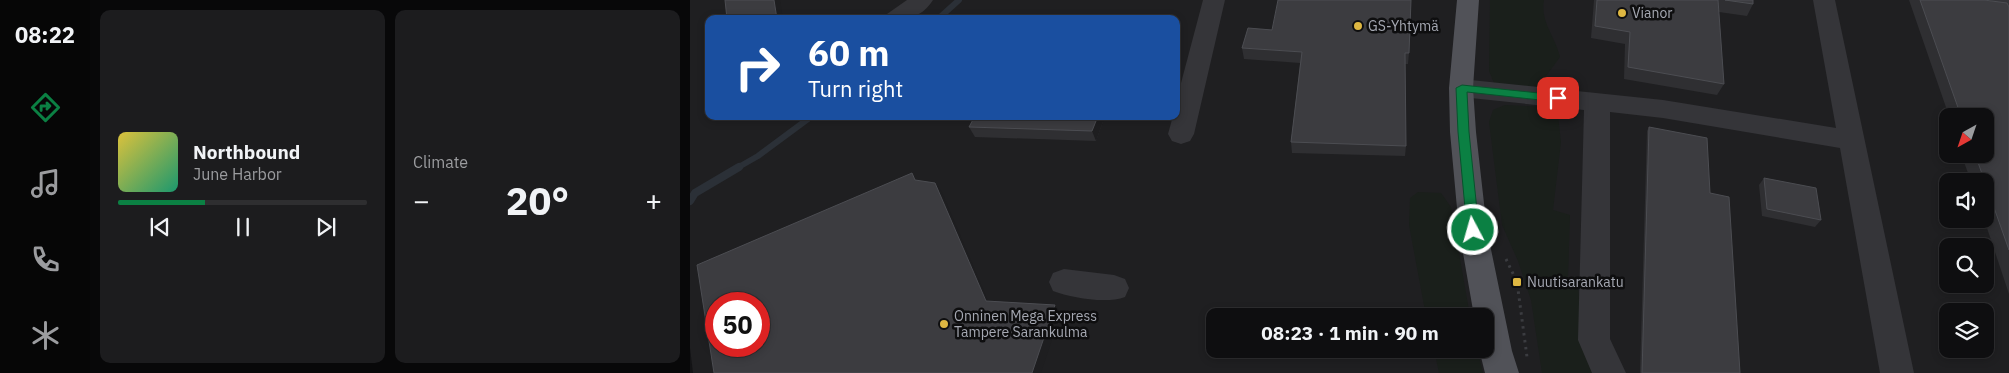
<!DOCTYPE html>
<meta charset="utf-8">
<style>
:root{--surface:#0e0e10;--page:#1c1c1e;--text:#f1f3f6;--muted:#9b9c9f;--line:#2e2e30;--accent:#0b8043}
body{margin:0;font-family:"IBM Plex Sans",sans-serif;background:var(--page);color:var(--text);height:100vh;display:flex;flex-direction:column;font-size:19px;white-space:nowrap}
*{box-sizing:border-box;margin:0}
p{font-size:16px;color:var(--muted)}
.icon{flex:none;width:28px;height:28px;fill:none;stroke:currentColor;stroke-width:2;stroke-linecap:round;stroke-linejoin:round}
.map{position:relative;flex:1;overflow:hidden}
.drawer{display:flex;flex-direction:column;gap:10px;padding:10px;background:#080809;width:600px}
.drawer>*{flex:none}
.banner{position:absolute;left:15px;top:15px;width:475px;height:105px;border-radius:10px;box-shadow:0 2px 8px #0003,0 0 0 1px var(--line);background:#1a4fa0;color:#fff;overflow:hidden}
.needle{width:32px;rotate:220deg}
.fabs{position:absolute;left:1249px;top:108px;display:grid;gap:10px}
.fabs a{display:grid;place-items:center;width:55px;height:55px;border-radius:10px;background:var(--surface);box-shadow:0 2px 8px #0003,0 0 0 1px var(--line);font-size:25px}
.speed{position:absolute;left:15px;top:292px;display:flex;gap:10px;font-size:25px;font-weight:700;text-align:center}
.speed>*{display:grid;place-content:center;width:65px;height:65px;border-radius:50%;background:var(--surface);box-shadow:0 2px 8px #0003,0 0 0 1px var(--line);line-height:1}
.speed .limit{border:8px solid #d22;background:#fff;color:#111}
.pin{position:absolute;display:grid;place-items:center;width:42px;height:42px;color:#fff;margin:-21px;border-radius:10px;box-shadow:0 2px 8px #0006}
.me{position:absolute;width:55px;margin:-28px;rotate:354deg;stroke-linejoin:round;filter:drop-shadow(0 0 4px #0008)}
.turn{display:flex;align-items:center;gap:18px;height:105px;padding:0 20px;font-size:22px}
.turn .icon{width:65px;height:65px;stroke-width:2.5}
.turn b{display:block;font-size:35px;line-height:42px}
.big{font-size:38px;font-weight:800;line-height:1.1}
.drawer .card{flex:1;display:flex;flex-direction:column;justify-content:center;gap:8px;min-width:0;padding:0 18px;border-radius:10px;background:var(--page)}
.song{display:flex;align-items:center;gap:15px}
.cover{width:60px;height:60px;border-radius:8px;background:linear-gradient(135deg,hsl(50 70% 55%),hsl(160 70% 35%))}
.played{height:5px;border-radius:2px;background:linear-gradient(90deg,var(--accent) 35%,var(--line) 35%)}
.keys{display:flex;justify-content:space-around;direction:ltr}
.heat{display:flex;justify-content:space-between;align-items:center;font-size:28px;direction:ltr}
.drawer .tiles{flex:1;display:grid;gap:10px;grid-template-columns:repeat(2,1fr)}
.trip{position:absolute;left:516px;top:308px;width:288px;height:50px;border-radius:10px;background:var(--surface);box-shadow:0 2px 8px #0003,0 0 0 1px var(--line);font-weight:800;line-height:50px;text-align:center}
main{display:flex;flex:1;min-height:0}
.menu{display:flex;flex-direction:column;width:90px;justify-content:space-around;align-items:center;background:#060606;color:var(--muted)}
.menu .icon{width:35px;height:35px}
.menu .on{color:var(--accent)}
.menu b{font-size:22px;color:var(--text)}
.map>svg:first-child{display:block}
</style>
<main>
<nav class="menu">
<b>08:22</b>
<svg class="icon on" aria-label="directions" viewBox="0 0 24 24"><path d="M12 3l9 9-9 9-9-9zM9 14v-3h6M13 9l2 2-2 2"/></svg>
<svg class="icon" aria-label="music" viewBox="0 0 24 24"><path d="M9 18V5l10-2v13"/><circle cx="6" cy="18" r="3"/><circle cx="16" cy="16" r="3"/></svg>
<svg class="icon" aria-label="phone" viewBox="0 0 24 24"><path d="M5 4h4l2 5-3 2q2 4 5 5l2-3 5 2v4C11 20 4 13 5 4z"/></svg>
<svg class="icon" aria-label="climate" viewBox="0 0 24 24"><path d="M12 3v18M4 7l16 10M4 17L20 7"/></svg>
</nav>
<section class="drawer">
<div class="tiles">
<div class="card">
<div class="song"><i class="cover"></i><div><b>Northbound</b><p>June Harbor</p></div></div>
<div class="played"></div>
<div class="keys"><svg class="icon" aria-label="previous" viewBox="0 0 24 24"><path d="M18 5L8 12l10 7zM5 5v14"/></svg><svg class="icon" aria-label="pause" viewBox="0 0 24 24"><path d="M8 5v14M16 5v14"/></svg><svg class="icon" aria-label="next" viewBox="0 0 24 24"><path d="M6 5l10 7-10 7zM19 5v14"/></svg></div>
</div>
<div class="card"><p>Climate</p>
<div class="heat"><a>−</a><b class="big">20°</b><a>+</a></div>
</div>
</div>
</section>
<div class="map">
<svg width="1319" height="373" viewBox="0 0 1319 373">
<rect width="100%" height="100%" fill="#131315"/>
<path fill="#1f1f21" fill-rule="evenodd" d="M0,0H1319V373H3L0,348ZM19,19H486V116H19ZM1258,116H1295V154H1258ZM1258,181H1295V219H1258ZM1258,246H1295V284H1258ZM26,304H69V346H26ZM1258,311H1295V349H1258ZM525,316H795V349H525Z"/>
<path fill="#1a1f1b" d="M800,0H854C850,22 865,36 870,57L848,87L804,83L799,71Z
M815,105L878,108L888,114L886,118L868,116L871,142L863,210L880,215L878,278L888,282L890,317L911,373H852L841,300L828,261L812,225L799,122L803,110Z
M728,192L751,193L761,207L780,316H736L719,225L720,198Z
M744,349H787L793,373H749Z"/>
<g fill="none" stroke-linecap="round" stroke-linejoin="round">
<path stroke="#2b3037" stroke-width="6" d="M248,19L269,0
M47,168L68,156L122,116"/>
<path stroke="#2b3037" stroke-width="8" d="M0,201L5,193L49,167"/>
<path stroke="#3b3c40" stroke-width="3" stroke-dasharray="2.5 4.5" stroke-linecap="butt" d="M816,259L827,282L837,357"/>
<path fill="#353539" fill-rule="evenodd" d="M217,0H243C230,20 215,19 194,19L197,14Z
M513,0H535L504,134L500,141L491,144L482,141L478,134L483,116H486V102Z
M1123,0H1145L1224,373H1190L1150,148L973,118L920,112V339L936,373H902L888,340L894,110L771,97L762,94L759,88L762,82L771,79L973,100L1146,128Z
M1300,0H1319V8L1303,5Z
M374,269L424,275L435,279L439,288L435,297C416,304 382,298 363,291L359,282L363,273Z"/>
<path fill="#515258" fill-rule="evenodd" d="M767,0H789L783,88L786,132L797,230L822,351L829,373H795L789,349H795V316H784L769,230L760,132L759,88Z"/>
</g>
<path fill="#2f2f32" d="M904,0H1063V4L1057,16L1029,12L1034,84L1027,95L934,79L935,44L901,38Z
M1219,0H1294L1319,7V294L1294,219H1295V181H1281L1271,154H1295V116H1259Z
M552,48L719,53L718,64H715L716,146L715,156L602,153L601,142L610,63L554,59Z
M285,116H415L406,141L285,137L279,127Z
M959,127L1020,193L1050,373H950L957,131Z
M1074,178L1131,220L1125,227L1072,216L1069,185Z"/>
<path fill="#1e1e20" d="M84,0H90L93,19H87Z
M408,116H415L406,141L402,131Z
M245,183L252,192L302,310L296,301Z
M365,305L371,313L351,373H342Z"/>
<path fill="#3c3c40" stroke="#4c4d52" fill-rule="evenodd" d="M35,0H84L87,19H37Z
M588,0H721L719,53H715L716,146L601,142L612,52L552,48L558,28L582,30Z
M907,0H1028L1034,84L938,67L940,32L905,26Z
M1035,0H1063V4Z
M1230,0H1294L1317,3L1319,7V250L1285,154H1295V116H1271Z
M285,116H408L402,131L279,127Z
M959,127L1017,138L1020,193L1039,197L1050,373H952Z
M222,173L225,180L245,183L296,301L365,305L342,373H24L7,265ZM26,304H69V346H26Z
M1074,178L1126,188L1131,220L1077,209Z"/>
<path fill="#0b8043" stroke="#07532c" d="M772,85L868,95L873,98L868,102L777,92L779,132L789,230L787,233H779L777,230L768,132L766,88Z"/>
<g fill="#deb742" stroke="#0e0e0f" stroke-width="2">
<circle cx="932" cy="13" r="5"/>
<circle cx="668" cy="26" r="5"/>
<rect x="822" y="277" width="10" height="10" rx="2.5"/>
<circle cx="254" cy="324" r="5"/>
</g>
<g text-anchor="middle" dominant-baseline="central" stroke-width="5" stroke-linejoin="round" paint-order="stroke">
<g font-size="14" fill="#a6a9b3" stroke="#0e0e0f" text-anchor="start">
<text x="942" y="13">Vianor</text>
<text x="678" y="26">GS-Yhtymä</text>
<text x="837" y="282">Nuutisarankatu</text>
<text x="264" y="316">Onninen Mega Express<tspan x="264" dy="16">Tampere Sarankulma</tspan></text>
</g>
</g>
</svg>
<div class="fabs">
<a><svg class="needle" viewBox="-14 -14 28 28"><path d="M0-13l5 13h-10z" fill="#e53935"/><path d="M0 13l5-13h-10z" fill="#9b9c9f"/></svg></a>
<a><svg class="icon" aria-label="sound" viewBox="0 0 24 24"><path d="M4 9h4l5-4v14l-5-4H4zM17 9q2 3 0 6"/></svg></a>
<a><svg class="icon" aria-label="search" viewBox="0 0 24 24"><circle cx="10" cy="10" r="6"/><path d="M15 15l6 6"/></svg></a>
<a><svg class="icon" aria-label="layers" viewBox="0 0 24 24"><path d="M12 4l9 5-9 5-9-5zM3 14l9 5 9-5"/></svg></a>
</div>
<div class="speed"><div class="limit">50</div></div>
<div class="pin" style="left:868px;top:98px;background:#d93025"><svg class="icon" aria-label="arrive" viewBox="0 0 24 24"><path d="M6 21V4h12l-3 4 3 4H6"/></svg></div>
<svg class="me" style="left:783px;top:230px" viewBox="-20 -20 40 40"><circle r="17" fill="#0b8043" stroke="#fff" stroke-width="3"/><path d="M0-11L8 9 0 5-8 9z" fill="#fff"/></svg>
<div class="trip">08:23 · 1 min · 90 m</div>
<div class="banner">
<div class="turn"><svg class="icon" aria-label="right" viewBox="0 0 24 24"><path d="M7 20v-9h11M14 6l5 5-5 5"/></svg><div><b>60 m</b>Turn right</div></div>
</div>
</div>
</main>
